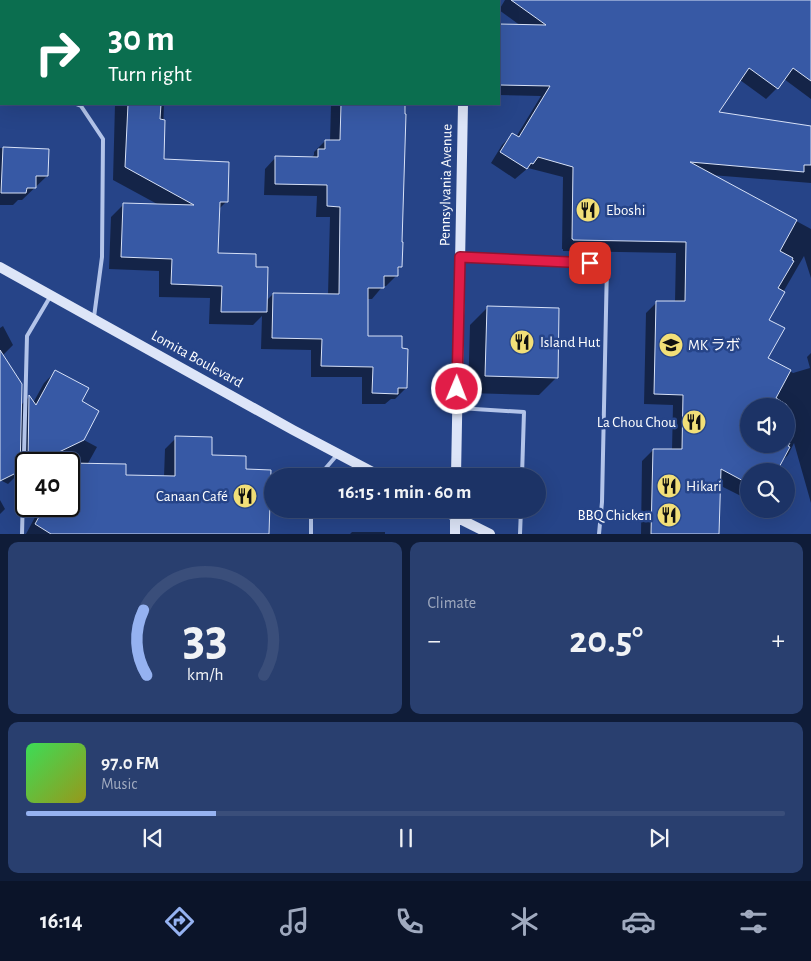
<!DOCTYPE html>
<meta charset="utf-8">
<style>
:root{--surface:#1c3366;--page:#293f6f;--text:#f1f3f6;--muted:#a0aabf;--line:#3a4e7a;--accent:#95b2f1}
body{margin:0;font-family:"Alegreya Sans","Noto Sans JP",sans-serif;background:var(--page);color:var(--text);height:100vh;display:flex;flex-direction:column;font-size:19px;white-space:nowrap}
*{box-sizing:border-box;margin:0}
p{font-size:16px;color:var(--muted)}
.icon{flex:none;width:28px;height:28px;fill:none;stroke:currentColor;stroke-width:2;stroke-linecap:round;stroke-linejoin:round}
.map{position:relative;height:534px;overflow:hidden}
.details{display:flex;flex-direction:column;gap:8px;padding:8px;background:#0f1c38;flex:1}
.details>*{flex:none}
.guide{position:absolute;left:0px;top:0px;width:500px;height:105px;box-shadow:0 5px 20px #0002,0 0 0 1px var(--line);background:#0b6e4f;color:#fff;overflow:hidden}
.tools{position:absolute;left:740px;top:398px;display:grid;gap:10px}
.tools a{display:grid;place-items:center;width:55px;height:55px;border-radius:50%;background:var(--surface);box-shadow:0 5px 20px #0002,0 0 0 1px var(--line);font-size:25px}
.speed{position:absolute;left:15px;top:452px;display:flex;gap:10px;font-size:25px;font-weight:700;text-align:center}
.speed>*{display:grid;place-content:center;width:65px;height:65px;border-radius:50%;background:var(--surface);box-shadow:0 5px 20px #0002,0 0 0 1px var(--line);line-height:1}
.speed .limit{border:2px solid #111;border-radius:8px;background:#fff;color:#111}
.pin{position:absolute;display:grid;place-items:center;width:42px;height:42px;color:#fff;margin:-21px;border-radius:10px;box-shadow:0 2px 8px #0006}
.me{position:absolute;width:55px;margin:-28px;rotate:1deg;stroke-linejoin:round;filter:drop-shadow(0 0 4px #0008)}
.turn{display:flex;align-items:center;gap:18px;height:105px;padding:0 25px;font-size:22px}
.turn .icon{width:65px;height:65px;stroke-width:2.5}
.turn b{display:block;font-size:35px;line-height:42px}
.big{font-size:38px;font-weight:600;line-height:1.1}
.details .widget{flex:1;display:flex;flex-direction:column;justify-content:center;gap:8px;min-width:0;padding:0 18px;border-radius:10px;background:var(--page)}
.details .dial{align-items:center;gap:0}
.dial svg{height:130px;overflow:visible;fill:none;stroke:var(--line);stroke-width:7;stroke-linecap:round;text-anchor:middle}
.dial text{fill:var(--text);stroke:none}
.song{display:flex;align-items:center;gap:15px}
.cover{width:60px;height:60px;border-radius:8px;background:linear-gradient(135deg,hsl(130 70% 55%),hsl(60 70% 35%))}
.played{height:5px;border-radius:2px;background:linear-gradient(90deg,var(--accent) 25%,var(--line) 25%)}
.keys{display:flex;justify-content:space-around;direction:ltr}
.heat{display:flex;justify-content:space-between;align-items:center;font-size:28px;direction:ltr}
.details .tiles{flex:1;display:grid;gap:8px;grid-template-columns:1fr 1fr}
.widget:last-child{grid-column:span 2}
.trip{position:absolute;left:264px;top:468px;width:282px;height:50px;border-radius:25px;background:var(--surface);box-shadow:0 5px 20px #0002,0 0 0 1px var(--line);font-weight:600;line-height:50px;text-align:center}
.dock{display:flex;height:80px;justify-content:space-around;align-items:center;background:#0b1429;color:var(--muted)}
.dock .icon{width:35px;height:35px}
.dock .selected{color:var(--accent)}
.dock b{font-size:22px;color:var(--text)}
.map>svg:first-child{display:block}
</style>
<div class="map">
<svg width="811" height="534" viewBox="0 0 811 534">
<rect width="100%" height="100%" fill="#264488"/>
<path fill="#0007" fill-rule="evenodd" d="M212,0H405V1Z
M505,0H811V99L784,79L777,88L766,99L740,80L717,113L811,127V183L711,175L811,229V278L804,256L767,320L756,376L785,368L793,373L810,368L807,357L811,353V503L794,443L788,455L778,465V471H749V500L719,485L718,534H641L642,461L653,450H672L673,405L644,404L646,313L657,302H675L676,253L563,251V249H562L563,177L528,168L515,179L491,163L502,145L512,135L516,137L541,96L499,95V25L521,26L499,10ZM749,406H786V444H749Z
M115,104H164L162,160L226,202L218,210L217,255L255,268L266,301L273,294L328,295L330,217H316L317,196L264,195L265,169L276,157L311,158L314,155V152L325,141H330L331,104H405L401,266L397,271V275L386,286H383L372,299H367V337L406,388L395,399H391L385,404H362V377H311V350L261,349L262,316L253,325L209,324L210,298L159,297V271L109,269L111,217L124,204L159,205L113,180Z
M0,148L48,150L47,176L22,200H18L13,205H0Z
M487,308L557,377L539,395L468,393L470,325Z
M3,326L13,345L2,356L20,406L29,397L33,403L44,383L55,372L80,402L82,439L97,447L87,465L124,476L164,477L165,449L176,438L210,456L245,471L268,534H26L41,506H69V464H26V494L16,489L17,475L8,484L0,480V328Z
M0,500L5,509L0,514Z
M352,532H385V534H350Z"/>
<path fill="#3759a5" stroke="#d7e1f7" d="M511,0H811V81L793,68L778,89L749,68L719,112L811,126V165H804V172L690,162L797,220L780,251L793,258L792,260L794,261L778,288L785,292L769,320L785,328L768,358L791,370L776,398L787,405L786,407L749,406V444H786V441L790,443L788,446L790,447L777,471H749V484L721,469L719,534H651L653,449H682L683,395L654,394L656,301H685L686,242L573,240V239H572L573,167L538,157L533,164L531,163L527,169L500,152L512,133L519,137L550,86L499,85V24L546,25Z
M128,104H161L160,119L165,120L164,159L229,162L228,202H220L218,253L256,254V267H268L267,312H221L222,286L171,284L172,259L121,257L123,203L194,205L125,167Z
M341,104H405V114H406L402,242H403L402,267H398V276H384V288H368V336H402V348L408,349L407,388H398V394L372,393L373,367L321,366L322,339L272,338L273,293L339,294L340,207L327,206V185L275,184V156L318,157V149H325V140H340Z
M3,147L49,149L48,176H36V188H27L26,193H1Z
M487,306L559,308L558,378L485,376Z
M0,350L22,384L20,471L0,481Z
M55,370L89,388L82,401L99,411L84,440L34,464H28L29,395L36,405Z
M175,436L212,437V455L246,456V469L271,470L269,534H51L35,524L45,506H69V463L126,464V475L175,476Z"/>
<g fill="none" stroke-linecap="round" stroke-linejoin="round">
<path stroke="#b3c4e9" stroke-width="4" d="M76,104L81,106L103,139L102,257L94,317
M462,257L607,264L602,502L599,534
M459,408L524,412L522,476
M319,476L337,455
M22,534L27,336L50,297
M311,534V509
M520,534L521,509"/>
<path stroke="#dde5f8" stroke-width="10" d="M465,1V0
M0,267L293,430L380,476
M456,476L463,104
M440,509L490,534
M455,534V509"/>
</g>
<g fill="none" stroke-linecap="round" stroke-linejoin="round">
<defs>
<path id="route" d="M457,389L460,257L590,263"/>
</defs>
<use href="#route" stroke="#92132f" stroke-width="12"/>
<use href="#route" stroke="#e11d48" stroke-width="9"/>
</g>
<defs>
<symbol id="restaurant-disc" viewBox="-11 -11 22 22"><circle r="9.5" fill="#f2df78" stroke="#264488"/><path d="M-5-6h1v4h1v-4h1v4h1v-4h1v5L-1.5 .5V6h-2V.5L-5-1ZM5-6V6H3V1.5H1.5Q1.5-4 5-6Z" fill="#111"/></symbol>
<symbol id="school-disc" viewBox="-11 -11 22 22"><circle r="9.5" fill="#f2df78" stroke="#264488"/><path d="M0-5L7-2L0 1L-7-2ZM-4 1L0 2.5L4 1V4Q0 6-4 4Z" fill="#111"/></symbol>
</defs>
<g fill-rule="evenodd">
<use href="#restaurant-disc" x="574" y="196" width="28" height="28"/>
<use href="#restaurant-disc" x="508" y="328" width="28" height="28"/>
<use href="#school-disc" x="657" y="331" width="28" height="28"/>
<use href="#restaurant-disc" x="680" y="408" width="28" height="28"/>
<use href="#restaurant-disc" x="655" y="472" width="28" height="28"/>
<use href="#restaurant-disc" x="231" y="482" width="28" height="28"/>
<use href="#restaurant-disc" x="655" y="501" width="28" height="28"/>
</g>
<g text-anchor="middle" dominant-baseline="central" stroke-width="5" stroke-linejoin="round" paint-order="stroke">
<g font-size="15" fill="#fff" stroke="#264488">
<text transform="translate(446 185) rotate(-89)">Pennsylvania Avenue</text>
<text transform="translate(197 359) rotate(29)">Lomita Boulevard</text>
</g>
<g font-size="15" fill="#fff" stroke="#264488" text-anchor="start">
<text x="606" y="210">Eboshi</text>
<text x="540" y="342">Island Hut</text>
<text x="688" y="345">MK ラボ</text>
<text x="676" y="422" text-anchor="end">La Chou Chou</text>
<text x="686" y="486">Hikari</text>
<text x="228" y="496" text-anchor="end">Canaan Café</text>
<text x="652" y="515" text-anchor="end">BBQ Chicken</text>
</g>
</g>
</svg>
<div class="tools">
<a><svg class="icon" aria-label="sound" viewBox="0 0 24 24"><path d="M4 9h4l5-4v14l-5-4H4zM17 9q2 3 0 6"/></svg></a>
<a><svg class="icon" aria-label="search" viewBox="0 0 24 24"><circle cx="10" cy="10" r="6"/><path d="M15 15l6 6"/></svg></a>
</div>
<div class="speed"><div class="limit">40</div></div>
<div class="pin" style="left:590px;top:263px;background:#d93025"><svg class="icon" aria-label="arrive" viewBox="0 0 24 24"><path d="M6 21V4h12l-3 4 3 4H6"/></svg></div>
<svg class="me" style="left:457px;top:389px" viewBox="-20 -20 40 40"><circle r="17" fill="#e11d48" stroke="#fff" stroke-width="3"/><path d="M0-11L8 9 0 5-8 9z" fill="#fff"/></svg>
<div class="trip">16:15 · 1 min · 60 m</div>
<div class="guide">
<div class="turn"><svg class="icon" aria-label="right" viewBox="0 0 24 24"><path d="M7 20v-9h11M14 6l5 5-5 5"/></svg><div><b>30 m</b>Turn right</div></div>
</div>
</div>
<section class="details">
<div class="tiles">
<div class="widget dial"><svg viewBox="0 0 100 80">
<path d="M14 69A42 42 0 1 1 86 69"/>
<path d="M14 69A42 42 0 0 1 12 29" stroke="#95b2f1"/>
<text x="50" y="56" font-size="32" font-weight="700">33</text>
<text x="50" y="72" font-size="11">km/h</text>
</svg></div>
<div class="widget"><p>Climate</p>
<div class="heat"><a>−</a><b class="big">20.5°</b><a>+</a></div>
</div>
<div class="widget">
<div class="song"><i class="cover"></i><div><b>97.0 FM</b><p>Music</p></div></div>
<div class="played"></div>
<div class="keys"><svg class="icon" aria-label="previous" viewBox="0 0 24 24"><path d="M18 5L8 12l10 7zM5 5v14"/></svg><svg class="icon" aria-label="pause" viewBox="0 0 24 24"><path d="M8 5v14M16 5v14"/></svg><svg class="icon" aria-label="next" viewBox="0 0 24 24"><path d="M6 5l10 7-10 7zM19 5v14"/></svg></div>
</div>
</div>
</section>
<nav class="dock">
<b>16:14</b>
<svg class="icon selected" aria-label="directions" viewBox="0 0 24 24"><path d="M12 3l9 9-9 9-9-9zM9 14v-3h6M13 9l2 2-2 2"/></svg>
<svg class="icon" aria-label="music" viewBox="0 0 24 24"><path d="M9 18V5l10-2v13"/><circle cx="6" cy="18" r="3"/><circle cx="16" cy="16" r="3"/></svg>
<svg class="icon" aria-label="phone" viewBox="0 0 24 24"><path d="M5 4h4l2 5-3 2q2 4 5 5l2-3 5 2v4C11 20 4 13 5 4z"/></svg>
<svg class="icon" aria-label="climate" viewBox="0 0 24 24"><path d="M12 3v18M4 7l16 10M4 17L20 7"/></svg>
<svg class="icon" aria-label="car" viewBox="0 0 24 24"><path d="M5 17H2v-5l4-1 3-4h7l3 4 3 1v5h-3M9 17h6M6 11h13"/><circle cx="7" cy="17" r="2"/><circle cx="17" cy="17" r="2"/></svg>
<svg class="icon" aria-label="filters" viewBox="0 0 24 24"><path d="M4 7h16M4 17h16"/><circle cx="9" cy="7" r="2"/><circle cx="15" cy="17" r="2"/></svg>
</nav>
